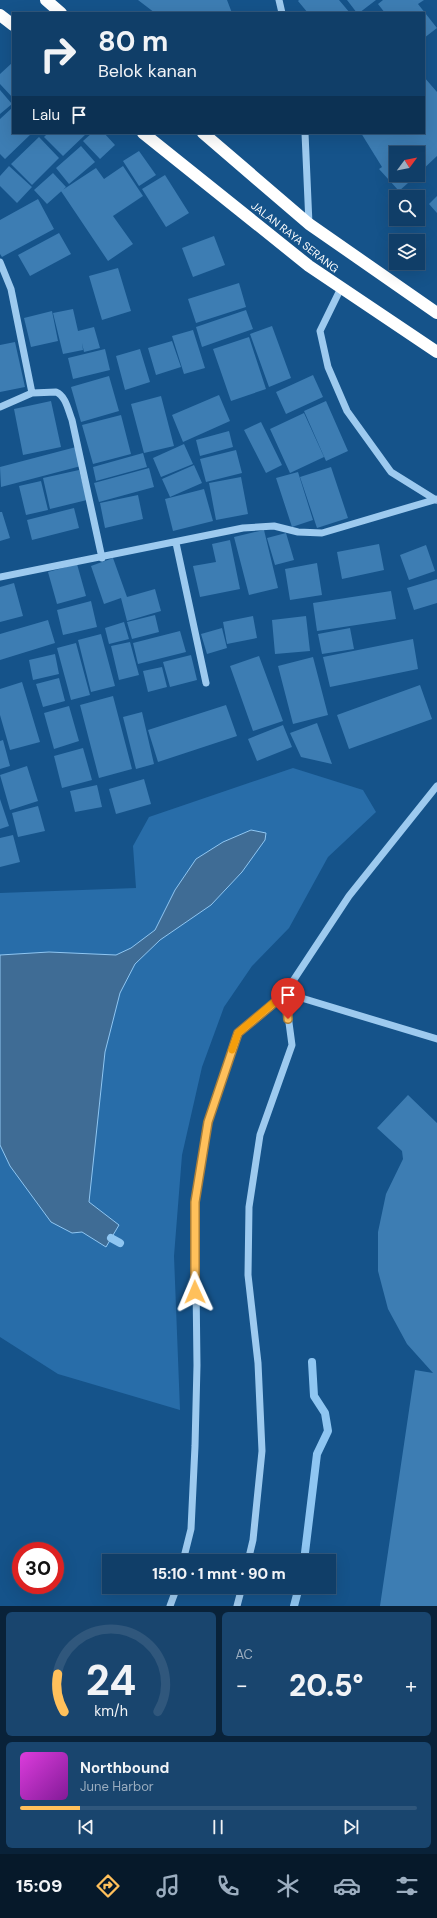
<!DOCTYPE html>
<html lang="id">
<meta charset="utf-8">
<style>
:root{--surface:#103e68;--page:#19456e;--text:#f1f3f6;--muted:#9caec0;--line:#30577c;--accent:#ffc05b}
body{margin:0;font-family:"DM Sans",sans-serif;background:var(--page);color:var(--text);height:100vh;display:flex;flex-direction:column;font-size:15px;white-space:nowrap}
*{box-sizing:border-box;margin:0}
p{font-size:13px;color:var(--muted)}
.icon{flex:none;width:22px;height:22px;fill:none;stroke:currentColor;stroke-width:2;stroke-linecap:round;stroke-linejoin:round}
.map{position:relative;height:1606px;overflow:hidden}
.panel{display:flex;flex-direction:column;gap:6px;padding:6px;background:#092239;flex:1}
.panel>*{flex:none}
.top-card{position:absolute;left:12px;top:12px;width:413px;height:122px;border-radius:0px;box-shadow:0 4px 16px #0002,0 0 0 1px var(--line);background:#103e68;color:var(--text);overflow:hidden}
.needle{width:26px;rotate:58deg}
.fabs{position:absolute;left:389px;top:146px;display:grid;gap:8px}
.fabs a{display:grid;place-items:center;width:36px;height:36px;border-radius:0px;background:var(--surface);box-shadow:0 4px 16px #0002,0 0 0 1px var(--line);font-size:20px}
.speed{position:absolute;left:12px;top:1542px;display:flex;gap:8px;font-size:20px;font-weight:700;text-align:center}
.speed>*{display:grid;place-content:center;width:52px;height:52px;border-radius:50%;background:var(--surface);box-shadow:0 4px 16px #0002,0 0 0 1px var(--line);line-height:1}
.speed .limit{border:6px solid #d22;background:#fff;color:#111}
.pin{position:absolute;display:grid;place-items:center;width:34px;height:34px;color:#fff;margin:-41px -17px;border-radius:50% 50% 50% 0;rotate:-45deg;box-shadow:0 0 4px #0007}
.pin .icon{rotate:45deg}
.me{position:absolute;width:44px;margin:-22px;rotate:359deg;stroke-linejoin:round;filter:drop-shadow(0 0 3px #0008)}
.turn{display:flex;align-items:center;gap:14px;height:84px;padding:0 20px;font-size:18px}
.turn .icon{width:52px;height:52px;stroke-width:2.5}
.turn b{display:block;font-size:28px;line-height:34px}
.then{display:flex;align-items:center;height:38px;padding:0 20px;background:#0003;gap:8px;font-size:15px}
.big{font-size:30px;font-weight:800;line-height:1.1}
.panel .tile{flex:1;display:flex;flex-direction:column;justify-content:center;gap:6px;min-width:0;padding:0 14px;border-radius:6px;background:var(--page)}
.panel .dial{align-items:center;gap:0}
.dial svg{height:104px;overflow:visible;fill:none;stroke:var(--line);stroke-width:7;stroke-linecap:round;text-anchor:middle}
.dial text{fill:var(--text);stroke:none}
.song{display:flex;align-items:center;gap:12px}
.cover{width:48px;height:48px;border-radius:6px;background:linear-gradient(135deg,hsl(300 70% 55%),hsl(290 70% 35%))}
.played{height:4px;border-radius:2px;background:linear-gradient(90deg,var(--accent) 15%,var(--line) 15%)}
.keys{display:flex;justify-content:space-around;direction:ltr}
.heat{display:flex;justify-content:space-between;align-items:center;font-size:22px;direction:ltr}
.panel .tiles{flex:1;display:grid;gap:6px;grid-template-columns:1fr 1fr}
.tile:last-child{grid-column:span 2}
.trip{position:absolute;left:102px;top:1554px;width:234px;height:40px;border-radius:0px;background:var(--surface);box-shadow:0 4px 16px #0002,0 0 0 1px var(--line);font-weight:800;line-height:40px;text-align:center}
.tabs{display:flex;height:64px;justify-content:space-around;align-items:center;background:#06192a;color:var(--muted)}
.tabs .icon{width:28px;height:28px}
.tabs .current{color:var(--accent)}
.tabs b{font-size:18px;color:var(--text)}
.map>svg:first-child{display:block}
</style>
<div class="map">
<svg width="437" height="1606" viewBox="0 0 437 1606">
<rect width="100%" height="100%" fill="#15538a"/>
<path fill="#286da9" d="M293,768L363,790L376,812L328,857L289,928L252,966L224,1007L202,1067L182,1155L174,1256L180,1410L58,1374L0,1337V893L136,888L133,846L149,817Z"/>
<path fill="#3f6c95" stroke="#8fc6f2" d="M251,830L266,833L265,840L242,872L211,905L160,940L135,964L120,993L105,1052L89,1202L119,1225L106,1247L82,1232L72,1233L51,1222L10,1166L0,1145V955L49,952L116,955L131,948L155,930L175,890L196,859L223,842Z"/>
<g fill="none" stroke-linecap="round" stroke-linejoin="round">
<path stroke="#8fc6f2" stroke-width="8" d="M111,1238L120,1243
M304,1561L317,1454L328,1431L325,1413L314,1396L312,1362
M294,1606L299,1587"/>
</g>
<path fill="#3d7db3" d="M138,0H227L232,13H155Z
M299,0H339L350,13H308L298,1Z
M347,0H376L359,13H357Z
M383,0H424L418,4L437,28L424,38V13H385L378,4Z
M13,62V98L0,84V74Z
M424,77L437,92V156L418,174V153H396V175H417L399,191L379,169L382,167L361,133H424Z
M0,90L12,104L0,114Z
M13,107V133H32L5,159L0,154V119Z
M48,133H87L63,156L44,137Z
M92,133H104L115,145L100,159L83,141Z
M39,137L59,158L32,185L11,164Z
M81,146L95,162L69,184L56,168Z
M139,151L156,175L139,186L123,161Z
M9,166L32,187L17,203L0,186V176Z
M123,166L143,196L113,216L133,244L108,261L61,191L96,168L104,179Z
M53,173L66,187L47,204L34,190Z
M165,175L189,213L166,227L142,189Z
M437,196V213L429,204Z
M38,199L54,229L2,257L0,254V220Z
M59,233L71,254L30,276L18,255Z
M214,236L225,265L193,277L182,248Z
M118,268L131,311L102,320L89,276Z
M239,283L246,307L196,323L188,299Z
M73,309L78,331L94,327L100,348L84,352L82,343L83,350L63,354L53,313Z
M246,310L253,329L202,347L196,327Z
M52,311L58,341L31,347L24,318Z
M272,326L291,378L269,387L250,334Z
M193,330L205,368L184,374L172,336Z
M249,337L266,389L231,401L213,349Z
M172,341L181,367L156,375L148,348Z
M15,342L25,387L0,392V345Z
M105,349L110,370L73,379L68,358Z
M140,349L150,382L125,390L116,356Z
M313,375L323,397L286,414L276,392Z
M109,376L119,411L81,422L71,387Z
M219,395L230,421L183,442L172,415Z
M161,396L174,446L144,453L131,404Z
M51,401L61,447L23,455L14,409Z
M326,401L348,451L326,461L304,411Z
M304,413L324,457L290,473L270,429Z
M121,415L131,454L93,464L82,425Z
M261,422L282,465L266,473L244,430Z
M229,431L233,447L200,456L196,440Z
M184,444L193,464L161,477L153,458Z
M76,447L81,466L1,487L0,467Z
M236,450L242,473L206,482L200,459Z
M143,453L147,467L96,481L93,467Z
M194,465L202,483L170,497L162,479Z
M331,467L348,518L317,528L300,477Z
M149,468L154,487L99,502L94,483Z
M79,470L87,500L50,509L43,478Z
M298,472L313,520L292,527L276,478Z
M241,477L248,514L216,520L209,483Z
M41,481L48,510L26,515L19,486Z
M204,489L213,521L173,531L165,499Z
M138,495L143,519L105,528L100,503Z
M74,508L79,528L32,540L27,520Z
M0,512H2L10,538L0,541Z
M264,530L278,588L249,595L234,537Z
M286,533L294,560L275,565L267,538Z
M230,540L240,589L200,597L193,566L216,562L212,544Z
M379,544L384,570L342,579L337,552Z
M426,545L435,571L409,580L400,555Z
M113,558L127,597L155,589L161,611L127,621L121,598L104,604L91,566Z
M317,563L322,595L290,600L285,569Z
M77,564L86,596L57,604L48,572Z
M437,579V603L414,610L407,588Z
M14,583L23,616L0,622V587Z
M391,591L396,619L317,631L313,603Z
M91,601L97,627L63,635L57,610Z
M155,615L159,632L132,639L127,622Z
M253,616L257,638L227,644L223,622Z
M306,616L310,651L275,654L272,620Z
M48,620L55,643L0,660V634Z
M124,622L129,639L109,644L105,628Z
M222,628L227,648L207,654L201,634Z
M350,628L354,649L322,654L318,634Z
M180,631L186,652L138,664L133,643Z
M101,634L115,686L91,692L78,640Z
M413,639L418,669L330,687L323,657Z
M130,642L139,675L119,680L111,646Z
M76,643L90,695L71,700L57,648Z
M55,654L59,674L33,680L29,660Z
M191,655L197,680L170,687L163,662Z
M259,656L283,721L253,731L230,666Z
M313,657L328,715L293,724L278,666Z
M162,667L167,687L148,692L143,671Z
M59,678L65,701L43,707L36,684Z
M22,682L40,742L10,750L0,715V689Z
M420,685L432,719L349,749L337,715Z
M113,696L132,769L99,778L80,705Z
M226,705L237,736L158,762L148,730Z
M69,706L79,741L54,749L44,713Z
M142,712L154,764L136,769L123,717Z
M317,723L332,764L301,757L290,733Z
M283,725L292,747L257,761L248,739Z
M3,740L10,766L0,769V741Z
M83,748L92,780L62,788L54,756Z
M27,766L38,801L10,810L0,775Z
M144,779L151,804L116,814L109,789Z
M97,785L102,807L75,812L70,791Z
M0,799L9,826L0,829Z
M38,806L45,831L18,837L12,813Z
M13,835L20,862L0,867V838Z
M408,1095L437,1123V1606H380L415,1370L433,1373L407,1344L388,1309L378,1271V1232L386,1194L403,1159L402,1151L377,1128Z"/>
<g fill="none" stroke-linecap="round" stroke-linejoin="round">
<path stroke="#9dcaef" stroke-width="7" d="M279,0L282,13
M305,133L309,224
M0,262L11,289L32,393L56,392C66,396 68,410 72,420L102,558
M341,288L320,331L328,367L347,411L391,472L436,500
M0,407L32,393
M176,543L206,683
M0,577L243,528L274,526L298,532L322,533L437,499
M285,993L437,1039
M183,1561L191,1529L195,1446L197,1365L195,1202L208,1122L238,1033L285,993L349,896L437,786
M248,1561L253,1540L262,1451L258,1363L248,1275L249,1207L260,1135L292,1045L285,993
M170,1606L177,1587
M237,1606L242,1587"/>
<path stroke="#fff" stroke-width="12" d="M46,0L61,13
M0,15L13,25
M143,133L309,266L437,352
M203,133L309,224L437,313"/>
</g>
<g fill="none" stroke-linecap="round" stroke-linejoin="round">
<defs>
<path id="route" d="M195,1292V1202L208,1122L238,1033L286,993L288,1019"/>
</defs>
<use href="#route" stroke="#a67d3b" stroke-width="10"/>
<use href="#route" stroke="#ffc05b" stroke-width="7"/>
<path stroke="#f59e0b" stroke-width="7" d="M232,1050L238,1033L278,999"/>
</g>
<g text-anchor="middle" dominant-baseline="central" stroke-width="4" stroke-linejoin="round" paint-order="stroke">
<g font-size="11" fill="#fff" stroke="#15538a">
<text transform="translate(295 237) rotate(38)">JALAN RAYA SERANG</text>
</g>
</g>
</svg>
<div class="fabs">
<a><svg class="needle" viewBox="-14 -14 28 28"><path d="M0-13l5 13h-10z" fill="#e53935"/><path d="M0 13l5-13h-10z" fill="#9caec0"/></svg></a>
<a><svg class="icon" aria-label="search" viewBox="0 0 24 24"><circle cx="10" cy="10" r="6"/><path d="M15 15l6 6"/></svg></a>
<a><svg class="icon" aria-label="layers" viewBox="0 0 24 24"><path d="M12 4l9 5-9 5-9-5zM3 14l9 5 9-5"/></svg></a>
</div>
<div class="speed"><div class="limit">30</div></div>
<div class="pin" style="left:288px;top:1019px;background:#d93025"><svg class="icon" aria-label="arrive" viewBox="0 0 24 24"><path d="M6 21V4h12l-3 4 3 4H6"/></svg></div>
<svg class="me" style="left:195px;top:1292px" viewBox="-20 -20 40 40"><path d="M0-17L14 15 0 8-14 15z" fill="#ffc05b" stroke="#fff" stroke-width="4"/></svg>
<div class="trip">15:10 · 1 mnt · 90 m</div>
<div class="top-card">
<div class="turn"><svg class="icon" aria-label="right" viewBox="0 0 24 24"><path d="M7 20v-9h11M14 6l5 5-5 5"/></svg><div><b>80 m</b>Belok kanan</div></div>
<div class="then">Lalu<svg class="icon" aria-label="arrive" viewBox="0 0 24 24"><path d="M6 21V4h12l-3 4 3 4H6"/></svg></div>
</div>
</div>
<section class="panel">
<div class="tiles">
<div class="tile dial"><svg viewBox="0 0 100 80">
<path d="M14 69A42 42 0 1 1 86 69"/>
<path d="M14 69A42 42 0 0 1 9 40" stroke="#ffc05b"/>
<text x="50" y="56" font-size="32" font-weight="700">24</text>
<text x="50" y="72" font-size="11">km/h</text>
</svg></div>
<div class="tile"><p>AC</p>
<div class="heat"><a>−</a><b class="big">20.5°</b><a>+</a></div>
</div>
<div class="tile">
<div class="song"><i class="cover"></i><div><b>Northbound</b><p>June Harbor</p></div></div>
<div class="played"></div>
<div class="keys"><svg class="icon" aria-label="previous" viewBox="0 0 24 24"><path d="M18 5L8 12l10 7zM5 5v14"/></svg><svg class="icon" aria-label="pause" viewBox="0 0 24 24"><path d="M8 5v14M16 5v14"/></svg><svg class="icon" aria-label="next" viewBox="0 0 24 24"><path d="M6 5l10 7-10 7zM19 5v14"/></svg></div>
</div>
</div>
</section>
<nav class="tabs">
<b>15:09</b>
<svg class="icon current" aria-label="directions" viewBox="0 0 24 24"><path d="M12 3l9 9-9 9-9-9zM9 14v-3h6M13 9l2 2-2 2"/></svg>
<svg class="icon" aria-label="music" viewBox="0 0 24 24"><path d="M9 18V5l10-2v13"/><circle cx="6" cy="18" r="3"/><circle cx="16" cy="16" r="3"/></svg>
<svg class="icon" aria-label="phone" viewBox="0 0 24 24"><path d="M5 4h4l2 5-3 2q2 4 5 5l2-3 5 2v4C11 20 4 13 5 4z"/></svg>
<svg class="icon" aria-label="climate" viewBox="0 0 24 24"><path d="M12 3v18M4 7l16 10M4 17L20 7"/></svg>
<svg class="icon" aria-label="car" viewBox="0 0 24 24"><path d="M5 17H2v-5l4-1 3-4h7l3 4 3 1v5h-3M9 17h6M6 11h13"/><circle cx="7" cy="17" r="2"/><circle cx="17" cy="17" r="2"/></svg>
<svg class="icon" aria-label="filters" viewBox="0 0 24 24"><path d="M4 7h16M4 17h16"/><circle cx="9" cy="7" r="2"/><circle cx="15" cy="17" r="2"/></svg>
</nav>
